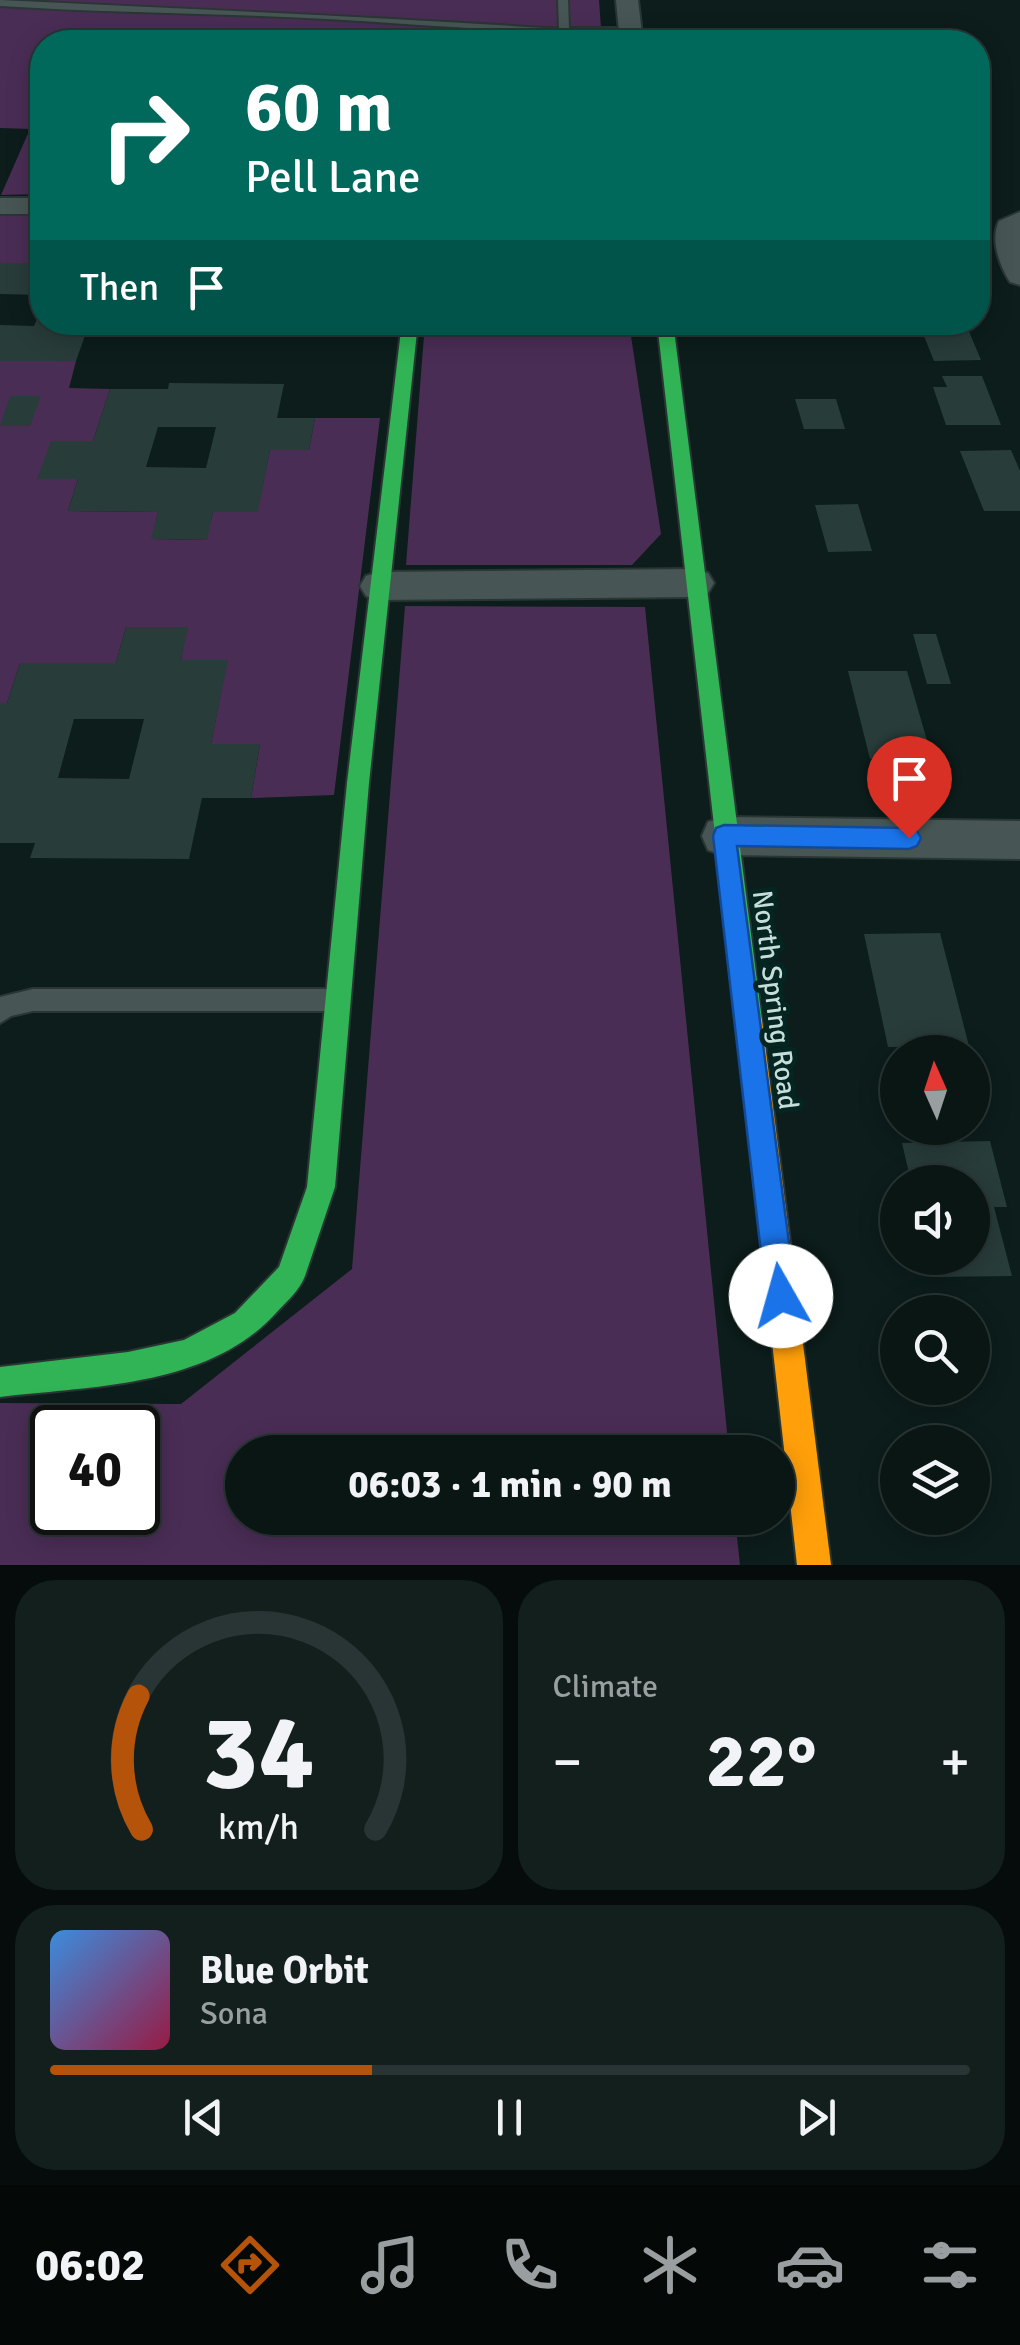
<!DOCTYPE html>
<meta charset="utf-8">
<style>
:root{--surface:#091614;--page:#121f1d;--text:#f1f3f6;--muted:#999fa0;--line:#293534;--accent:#b45309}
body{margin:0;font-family:Signika,sans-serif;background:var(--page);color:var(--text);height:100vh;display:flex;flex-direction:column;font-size:38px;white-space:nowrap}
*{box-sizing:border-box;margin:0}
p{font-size:32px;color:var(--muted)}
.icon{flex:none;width:55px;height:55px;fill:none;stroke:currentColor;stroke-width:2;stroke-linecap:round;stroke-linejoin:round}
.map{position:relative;height:1565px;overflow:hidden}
.drawer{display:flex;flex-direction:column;gap:15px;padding:15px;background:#050c0b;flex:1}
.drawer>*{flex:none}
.hud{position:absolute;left:30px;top:30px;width:960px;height:305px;border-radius:40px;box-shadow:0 5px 25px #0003,0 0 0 2px var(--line);background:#00695c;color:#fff;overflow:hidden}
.needle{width:65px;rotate:357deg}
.buttons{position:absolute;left:880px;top:1035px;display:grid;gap:20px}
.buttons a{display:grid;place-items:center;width:110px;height:110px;border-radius:50%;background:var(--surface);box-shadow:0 5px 25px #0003,0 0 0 2px var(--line);font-size:50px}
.speed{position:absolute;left:30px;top:1405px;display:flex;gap:20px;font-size:50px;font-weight:700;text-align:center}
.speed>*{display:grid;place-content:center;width:130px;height:130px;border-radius:50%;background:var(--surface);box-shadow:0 5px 25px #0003,0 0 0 2px var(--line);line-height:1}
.speed .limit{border:5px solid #111;border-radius:15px;background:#fff;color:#111}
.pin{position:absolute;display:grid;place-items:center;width:85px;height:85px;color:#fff;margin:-102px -42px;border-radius:50% 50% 50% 0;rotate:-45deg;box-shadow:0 0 10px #0007}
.pin .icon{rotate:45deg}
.me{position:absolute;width:110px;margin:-55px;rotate:353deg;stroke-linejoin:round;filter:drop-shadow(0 0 8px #0008)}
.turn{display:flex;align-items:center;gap:35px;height:210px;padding:0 50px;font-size:45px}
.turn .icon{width:130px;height:130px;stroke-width:2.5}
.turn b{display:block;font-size:70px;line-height:85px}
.then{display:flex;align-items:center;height:95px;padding:0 50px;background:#0003;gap:20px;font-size:38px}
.big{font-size:75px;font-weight:800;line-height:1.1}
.drawer .card{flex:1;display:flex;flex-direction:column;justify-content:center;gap:15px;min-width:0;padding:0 35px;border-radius:40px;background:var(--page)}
.drawer .dial{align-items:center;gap:0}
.dial svg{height:260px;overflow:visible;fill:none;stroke:var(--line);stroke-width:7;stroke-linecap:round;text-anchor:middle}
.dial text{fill:var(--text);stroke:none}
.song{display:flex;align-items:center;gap:30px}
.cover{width:120px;height:120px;border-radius:15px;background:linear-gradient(135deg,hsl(210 70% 55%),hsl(340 70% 35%))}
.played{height:10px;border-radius:5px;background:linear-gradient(90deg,var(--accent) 35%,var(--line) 35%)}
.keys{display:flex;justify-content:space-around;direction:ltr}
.heat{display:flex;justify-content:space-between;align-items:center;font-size:55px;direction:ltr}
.drawer .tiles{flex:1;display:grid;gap:15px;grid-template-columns:1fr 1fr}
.card:last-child{grid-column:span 2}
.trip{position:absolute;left:225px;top:1435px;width:570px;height:100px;border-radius:50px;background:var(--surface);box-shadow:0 5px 25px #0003,0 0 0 2px var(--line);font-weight:800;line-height:100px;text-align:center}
.dock{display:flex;height:160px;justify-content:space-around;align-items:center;background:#040908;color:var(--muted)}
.dock .icon{width:70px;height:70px}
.dock .current{color:var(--accent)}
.dock b{font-size:45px;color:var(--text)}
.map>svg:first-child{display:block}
</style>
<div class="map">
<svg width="1020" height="1565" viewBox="0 0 1020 1565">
<rect width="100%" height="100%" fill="#0c1d1b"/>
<path fill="#4a2d55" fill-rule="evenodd" d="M0,0H599L602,42H42V194L1,195L30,129L0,128Z
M0,216H42V244L31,263H0Z
M425,323H629L661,534L632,565H406Z
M0,361H76L69,388L110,389L93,441L37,479H78L68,511L158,512L152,539L206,540L213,512H257L270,450H309L315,418H380L334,795L251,798L260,744H211L227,661L181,660L187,627H126L116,663H20L7,703H0Z
M405,606L645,607L729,1452H242V1518H735L740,1565H0V1403L181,1404L352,1269ZM52,1428H138V1512H52Z"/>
<path fill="#283c3a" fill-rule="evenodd" d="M39,244H42V295L0,294V263H31Z
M42,307V322H102L101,327H88L76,361H0V325L34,326Z
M773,322H829L832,332H776Z
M905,322H965L981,360L934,361L924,336H910Z
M942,376H982L1001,425H946L933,387H947Z
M169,383L284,384L277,418H315L309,450H270L258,512H213L207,540L151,539L158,512L68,511L78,479H37L51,441H93L110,389H168ZM158,427H216L206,468L146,467Z
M10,396H41L30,426H0Z
M795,399H836L845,429H804Z
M1011,450L1020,471V511H984L960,451Z
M858,504L872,551L828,552L815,505Z
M126,627H188L181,660H228L211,744H260L251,798H202L189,859L30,858L35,843H0V703H7L20,663H116ZM74,719H144L129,779L58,778Z
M913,634H936L951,684H927Z
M848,671H907L928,744L918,745L922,758L870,759Z
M940,933L969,1046L888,1047L864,934Z
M990,1141L1007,1207H994L1012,1276L931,1277L927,1258H972V1182H911L902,1143Z"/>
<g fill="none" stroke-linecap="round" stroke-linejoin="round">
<defs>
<path id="lane" d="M0,0C181,9 363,16 544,28H559L558,0H568L569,28H631L636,31L631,34C529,34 429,25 327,19C218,13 109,13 0,6Z
M33,989H334L342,992L345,1000L342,1008L334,1011H33L11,1016L0,1023V997Z"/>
<path id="street" d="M616,0H638L643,42H620Z
M0,198H42V214H0Z
M1020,212V285L1010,282C999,265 990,239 999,221Z
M695,569L708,573L714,583L708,593L695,597L379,600L366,596L360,586L366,576L379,572Z
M724,817L1020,821V859L724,855L708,850L702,836L708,822Z"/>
<path id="fast" d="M402,322H418L369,783L335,1187L305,1276C299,1291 287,1301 276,1313C209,1387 94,1386 0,1397V1367L128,1352L184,1340L235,1313L279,1267L307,1187L347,783Z
M657,322H673L762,1020L758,1029L749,1033L740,1029L736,1020Z"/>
<path id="slow" d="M749,1007L758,1011L762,1020L831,1565H797L736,1020L740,1011Z"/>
</defs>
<use href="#lane" stroke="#2a3634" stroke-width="4"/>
<use href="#street" stroke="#2a3634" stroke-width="4"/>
<use href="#fast" stroke="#2a3634" stroke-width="4"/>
<use href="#slow" stroke="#2a3634" stroke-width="4"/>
<use href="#lane" fill="#475654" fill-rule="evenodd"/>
<use href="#street" fill="#475654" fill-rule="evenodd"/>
<use href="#fast" fill="#30b455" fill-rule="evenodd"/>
<use href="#slow" fill="#ff9f0a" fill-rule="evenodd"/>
</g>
<path fill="#1a73e8" stroke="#114b97" stroke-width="2.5" d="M724,825L909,828L917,831L921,838L917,846L909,849L737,846L796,1296L792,1307L781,1311L770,1307L766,1296L713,836L716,828Z"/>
<g text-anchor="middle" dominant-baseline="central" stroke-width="10" stroke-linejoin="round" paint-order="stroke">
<g font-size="28" fill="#c7ddda" stroke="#042521">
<text transform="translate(775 1000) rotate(83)">North Spring Road</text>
</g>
</g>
</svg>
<div class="buttons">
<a><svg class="needle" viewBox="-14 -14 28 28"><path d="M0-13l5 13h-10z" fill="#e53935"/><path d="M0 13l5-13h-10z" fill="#999fa0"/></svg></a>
<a><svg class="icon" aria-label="sound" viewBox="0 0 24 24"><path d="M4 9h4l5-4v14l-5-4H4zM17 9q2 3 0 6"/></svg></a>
<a><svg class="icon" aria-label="search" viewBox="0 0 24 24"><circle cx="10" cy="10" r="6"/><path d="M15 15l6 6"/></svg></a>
<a><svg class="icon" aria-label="layers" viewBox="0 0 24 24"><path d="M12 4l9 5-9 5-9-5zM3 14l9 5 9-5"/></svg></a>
</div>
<div class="speed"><div class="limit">40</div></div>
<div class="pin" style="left:909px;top:838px;background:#d93025"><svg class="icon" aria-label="arrive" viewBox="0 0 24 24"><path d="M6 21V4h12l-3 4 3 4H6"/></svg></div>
<svg class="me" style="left:781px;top:1296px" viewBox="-20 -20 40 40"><circle r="19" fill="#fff"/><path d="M0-13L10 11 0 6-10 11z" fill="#1a73e8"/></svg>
<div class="trip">06:03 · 1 min · 90 m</div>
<div class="hud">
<div class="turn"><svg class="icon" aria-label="right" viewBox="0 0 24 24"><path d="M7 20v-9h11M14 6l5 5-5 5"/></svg><div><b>60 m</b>Pell Lane</div></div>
<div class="then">Then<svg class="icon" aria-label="arrive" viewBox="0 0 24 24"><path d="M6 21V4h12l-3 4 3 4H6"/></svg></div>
</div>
</div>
<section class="drawer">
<div class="tiles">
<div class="card dial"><svg viewBox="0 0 100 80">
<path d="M14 69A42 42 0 1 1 86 69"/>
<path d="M14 69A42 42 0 0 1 13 28" stroke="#b45309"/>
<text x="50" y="56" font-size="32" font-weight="700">34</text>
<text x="50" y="72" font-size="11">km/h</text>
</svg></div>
<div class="card"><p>Climate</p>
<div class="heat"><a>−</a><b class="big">22°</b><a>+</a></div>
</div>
<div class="card">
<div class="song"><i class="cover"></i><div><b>Blue Orbit</b><p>Sona</p></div></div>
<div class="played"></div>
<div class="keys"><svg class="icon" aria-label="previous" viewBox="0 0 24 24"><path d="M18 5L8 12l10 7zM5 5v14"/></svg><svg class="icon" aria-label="pause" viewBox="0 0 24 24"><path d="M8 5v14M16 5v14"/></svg><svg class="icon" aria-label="next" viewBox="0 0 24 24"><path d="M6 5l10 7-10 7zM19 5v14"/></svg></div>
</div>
</div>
</section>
<nav class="dock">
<b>06:02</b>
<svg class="icon current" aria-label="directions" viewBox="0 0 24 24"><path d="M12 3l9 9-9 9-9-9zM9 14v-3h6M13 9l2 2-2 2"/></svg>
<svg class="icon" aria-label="music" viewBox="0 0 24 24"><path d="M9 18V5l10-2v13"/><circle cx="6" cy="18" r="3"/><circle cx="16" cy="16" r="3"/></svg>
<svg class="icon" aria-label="phone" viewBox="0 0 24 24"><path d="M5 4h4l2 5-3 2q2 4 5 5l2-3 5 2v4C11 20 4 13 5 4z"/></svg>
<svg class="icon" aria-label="climate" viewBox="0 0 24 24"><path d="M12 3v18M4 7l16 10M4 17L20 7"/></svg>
<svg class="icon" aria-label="car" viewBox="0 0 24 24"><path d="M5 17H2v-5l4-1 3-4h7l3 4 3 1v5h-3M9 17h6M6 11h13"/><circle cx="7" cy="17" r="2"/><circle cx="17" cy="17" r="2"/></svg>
<svg class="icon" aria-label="filters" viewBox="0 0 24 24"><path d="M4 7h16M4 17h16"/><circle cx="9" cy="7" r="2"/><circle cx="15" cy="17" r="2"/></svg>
</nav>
